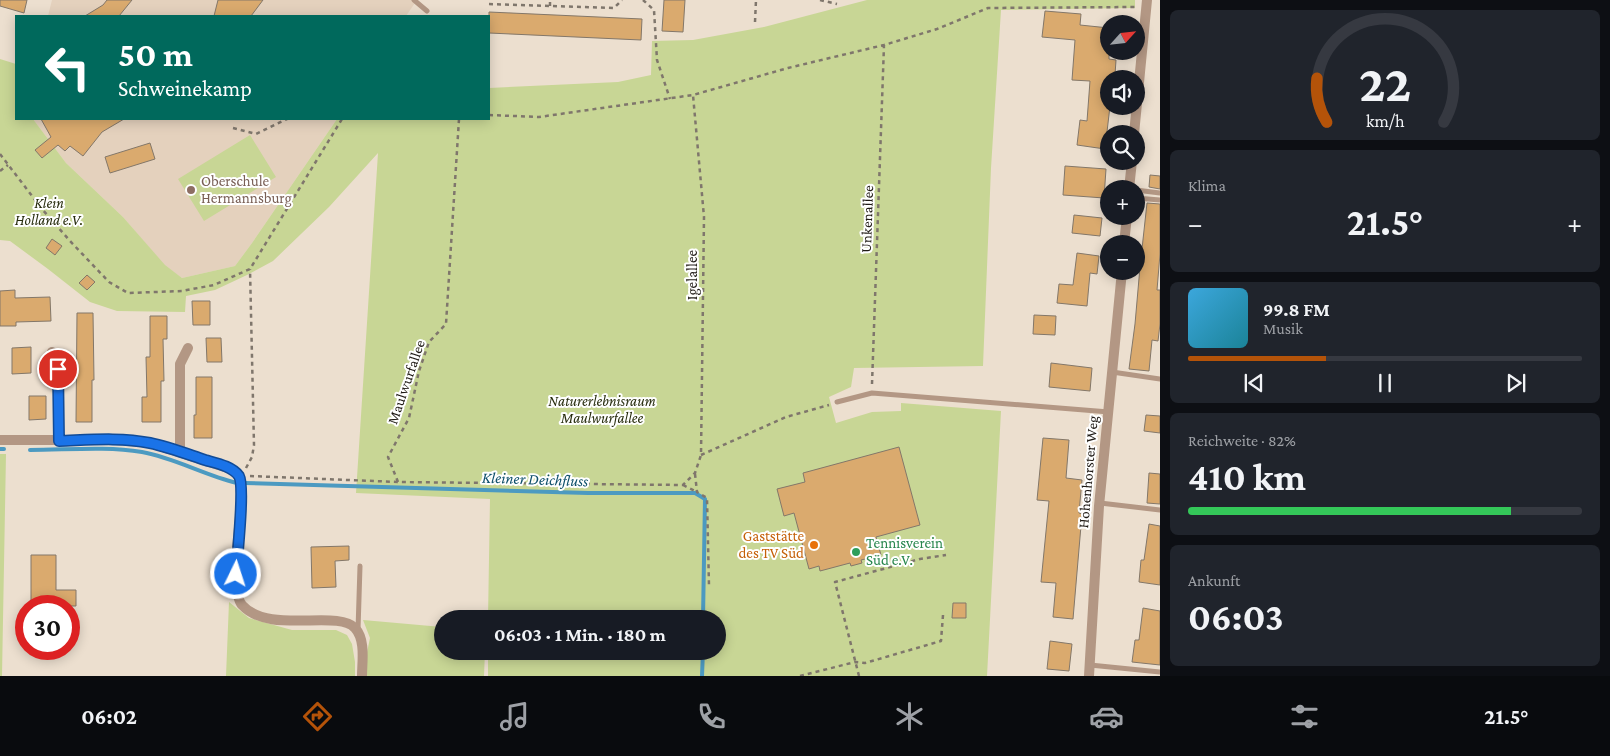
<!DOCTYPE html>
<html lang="de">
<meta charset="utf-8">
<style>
:root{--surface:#171b24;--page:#20242c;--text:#f1f3f6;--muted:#9ea1a6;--line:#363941;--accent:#b45309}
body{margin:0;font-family:"Crimson Pro",serif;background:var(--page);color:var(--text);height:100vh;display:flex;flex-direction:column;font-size:19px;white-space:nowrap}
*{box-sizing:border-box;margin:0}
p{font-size:16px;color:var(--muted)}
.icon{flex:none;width:28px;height:28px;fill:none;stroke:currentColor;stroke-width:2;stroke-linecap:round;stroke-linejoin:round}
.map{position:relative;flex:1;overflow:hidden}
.sheet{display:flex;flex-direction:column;gap:10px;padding:10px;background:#0d0f14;width:450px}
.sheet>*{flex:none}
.guide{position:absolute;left:15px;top:15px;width:475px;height:105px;border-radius:0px;box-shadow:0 2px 12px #0003;background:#00695c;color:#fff;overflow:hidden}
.needle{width:32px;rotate:63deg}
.controls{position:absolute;left:1100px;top:15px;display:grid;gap:10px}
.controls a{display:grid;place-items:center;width:45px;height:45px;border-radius:50%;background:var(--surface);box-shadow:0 2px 12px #0003;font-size:25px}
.speed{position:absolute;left:15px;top:595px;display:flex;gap:10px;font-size:25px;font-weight:700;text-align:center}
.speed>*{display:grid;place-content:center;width:65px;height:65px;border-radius:50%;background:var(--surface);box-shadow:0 2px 12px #0003;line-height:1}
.speed .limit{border:8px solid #d22;background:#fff;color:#111}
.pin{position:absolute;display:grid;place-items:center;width:42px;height:42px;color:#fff;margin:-21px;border:2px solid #fff;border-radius:50%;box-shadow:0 1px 5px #0007}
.me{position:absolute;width:55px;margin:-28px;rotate:4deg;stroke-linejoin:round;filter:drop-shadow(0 0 4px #0008)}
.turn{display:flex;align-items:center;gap:18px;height:105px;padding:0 20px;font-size:22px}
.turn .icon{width:65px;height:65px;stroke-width:2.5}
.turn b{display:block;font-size:35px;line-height:42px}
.big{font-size:38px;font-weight:700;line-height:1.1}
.sheet .widget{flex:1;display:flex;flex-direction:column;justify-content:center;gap:8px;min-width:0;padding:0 18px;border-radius:8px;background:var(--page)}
.sheet .dial{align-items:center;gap:0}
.dial svg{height:130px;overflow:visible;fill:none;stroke:var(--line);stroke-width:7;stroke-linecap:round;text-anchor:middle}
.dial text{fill:var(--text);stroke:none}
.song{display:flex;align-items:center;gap:15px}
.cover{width:60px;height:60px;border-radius:8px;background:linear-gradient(135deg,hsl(200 70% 55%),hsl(190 70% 35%))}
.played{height:5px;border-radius:2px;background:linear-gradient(90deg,var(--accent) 35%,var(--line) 35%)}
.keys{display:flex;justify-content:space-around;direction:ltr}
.heat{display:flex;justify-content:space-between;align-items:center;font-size:28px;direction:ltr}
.charge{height:8px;border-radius:4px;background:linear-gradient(90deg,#34c759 82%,var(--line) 0)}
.trip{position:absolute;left:434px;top:610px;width:292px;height:50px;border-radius:25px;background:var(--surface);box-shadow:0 2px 12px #0003;font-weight:700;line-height:50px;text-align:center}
.menu{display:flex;height:80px;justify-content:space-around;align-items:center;background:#090b0e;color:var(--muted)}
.menu .icon{width:35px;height:35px}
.menu .selected{color:var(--accent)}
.menu b{font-size:22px;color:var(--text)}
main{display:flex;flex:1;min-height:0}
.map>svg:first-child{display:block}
</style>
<main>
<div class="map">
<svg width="1160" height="676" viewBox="0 0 1160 676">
<rect width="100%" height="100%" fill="#ecdfcf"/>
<path fill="#e4d1bd" d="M52,0H417L406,16H48Z
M33,119H337L252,243L235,266L182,278L165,266L123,217L66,163Z"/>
<path fill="#c8d695" d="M867,0H1135V8L1001,10L991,168L983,366L854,368L851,387L829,397L836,423L872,412L901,411V403L1001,411L987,676H488V651H718V619H488L490,499L356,493L378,153L329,207L273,261L247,275L215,290L186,296L185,312L117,311L90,302L48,269L10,241L0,240V59L16,64V119H33L66,163L123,217L165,265L182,278L235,266L252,243L337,119H489V88L618,82L651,75L652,41L693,40L764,27Z
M250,135L276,177L204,221L178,179Z
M0,454H6L2,676H0Z
M229,602L249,618L292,630H336L347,635L352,644L355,662V676H226Z
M363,620L442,627V651H485L484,676H366V657L370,638Z"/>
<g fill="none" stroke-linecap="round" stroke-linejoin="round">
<path stroke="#4c9ac1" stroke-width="4" d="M0,449H4
M30,450C67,450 105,446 142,452C175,458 204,475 237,483
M244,483L588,493H695L705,499L703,619
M702,676L703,651"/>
</g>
<path fill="#daaa6e" stroke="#837769" d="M0,0H27L24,13L0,6Z
M107,0H132L119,16H85L103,5Z
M218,0H263L251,16H214Z
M664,0H685L683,32L662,31Z
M1045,11L1081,14L1080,25L1109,28V59L1116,60L1115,75H1109V106H1110L1105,149L1077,145L1080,120L1087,121L1090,81L1072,80L1075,40L1042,37Z
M489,12L642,19L641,40L489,33Z
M41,119H124L102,132L83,156L70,146L65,151L58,145L42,158L35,150L51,137Z
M150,143L155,159L110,173L105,157Z
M1065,166L1106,169L1104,198L1063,195Z
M1150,175L1160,176V189L1149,187Z
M1147,203L1160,204V254L1157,290H1160V324L1158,341L1152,340L1149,371L1129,369L1135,324L1140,267Z
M1074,215L1102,218L1100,236L1072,233Z
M52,239L62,246L55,255L46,248Z
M1077,253L1099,256L1097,274L1090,273L1087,306L1057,303L1059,284L1073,285Z
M87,275L95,282L87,290L79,283Z
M15,290V298L50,297L51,321L16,322V326H0V291Z
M192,301H210V325H193Z
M77,313H93L94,380H92V422H76Z
M1034,315L1056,316L1055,335L1033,334Z
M150,316H167V339H163L164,381H161V422H142V397H147L146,357H150Z
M206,338H221L222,362H207Z
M31,347V373L12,374V348Z
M1051,363L1092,368L1090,391L1049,387Z
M196,377H212V438H194V415H196Z
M29,396H46V419L29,420Z
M1146,415L1160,416V433L1144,431Z
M1043,438L1069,440L1066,478L1082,480L1079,513L1082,514L1073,619L1053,617L1056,583L1041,582L1049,501L1037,500Z
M899,447L920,525L876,537L881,555L861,560L862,563L851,566L850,563L820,571L819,566L809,569L794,513L784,516L777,489L805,482L803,473Z
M1149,473L1160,474V504L1147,503Z
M1149,524L1160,526V585L1139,582L1141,560H1144Z
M349,546V560L335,561L336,587L312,588L311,547Z
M31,555H56V590H76V606H31Z
M953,603H966V618H952Z
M1143,608L1160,611V665L1132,662L1135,640H1139Z
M1050,641L1072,644L1069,671L1047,669Z"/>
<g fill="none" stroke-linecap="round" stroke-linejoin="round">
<path stroke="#7f766c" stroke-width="2.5" stroke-dasharray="4 4" stroke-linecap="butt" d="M643,0L654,10L657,60L670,99
M820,0L837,4
M489,4L614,8L622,0
M550,6V0
M755,22L756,0
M489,115L539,117L693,95L788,68L884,45L937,29L988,8L1135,7
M233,128L256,134L287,119
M0,154L42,209L70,241L109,282L128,293L182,291L214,285L250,269L342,119
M0,171L8,165
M872,384L884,45
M701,455L786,417L829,405
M246,468L252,457L254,445L250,269
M695,474L697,492L707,498L709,586
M250,476L398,482L683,485L695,473L701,455L704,217L693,95
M398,482L388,457L409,418L419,371L429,342L446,324L459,119
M683,485L697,492
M800,676L855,662L865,663L941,641L943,615
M859,676L835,582L920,559L946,555"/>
<path stroke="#b39784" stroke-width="5" d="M414,0L427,11
M1136,190L1160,193
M1136,198L1160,200
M1112,372L1160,379
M837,402L872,393L1109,412
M1100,503L1160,510
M358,630L360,566
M1090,665L1160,672"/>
<path stroke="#b39784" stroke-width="10" d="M1134,134L1147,0
M1129,189L1132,161
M1124,244L1127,216
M52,352L58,369L59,441
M0,440H116L150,443L231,469C234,471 238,474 239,477C242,483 241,493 241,500C241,523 229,589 242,605C269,635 337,609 355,628C366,640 362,662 362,676
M180,451V364L188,348
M1089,676L1099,506L1122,271"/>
</g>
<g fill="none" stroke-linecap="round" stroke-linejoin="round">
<defs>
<path id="route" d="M58,369L59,441C89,440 120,437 150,443C169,447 187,454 205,460C215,463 232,466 239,476C245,487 237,558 236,574"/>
</defs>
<use href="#route" stroke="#114b97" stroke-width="12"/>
<use href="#route" stroke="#1a73e8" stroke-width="9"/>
</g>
<circle fill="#8d6e63" stroke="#fff" stroke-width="2" cx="191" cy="190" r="5"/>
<circle fill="#e8710a" stroke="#fff" stroke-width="2" cx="814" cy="545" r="5"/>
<circle fill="#2e9e5b" stroke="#fff" stroke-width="2" cx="856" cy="552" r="5"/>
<g text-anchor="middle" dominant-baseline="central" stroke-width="4" stroke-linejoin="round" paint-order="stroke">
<g font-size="15" fill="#785e54" stroke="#fff" text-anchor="start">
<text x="201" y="181">Oberschule<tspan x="201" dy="17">Hermannsburg</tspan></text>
</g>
<g font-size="15" font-style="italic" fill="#272c0d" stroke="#fff">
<text x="49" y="203">Klein<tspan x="49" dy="17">Holland e.V.</tspan></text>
<text x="602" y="401">Naturerlebnisraum<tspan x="602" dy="17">Maulwurfallee</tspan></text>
</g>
<g font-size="15" fill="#1f1a15" stroke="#fff">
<text transform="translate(867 219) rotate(-88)">Unkenallee</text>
<text transform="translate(692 275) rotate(-90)">Igelallee</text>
<text transform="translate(406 382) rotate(-71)">Maulwurfallee</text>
<text transform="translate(1088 472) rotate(-85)">Hohenhorster Weg</text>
</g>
<g font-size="15" fill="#c56008" stroke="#fff" text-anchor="end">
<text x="804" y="536">Gaststätte<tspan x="804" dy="17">des TV Süd</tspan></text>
</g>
<g font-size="15" fill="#27864d" stroke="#fff" text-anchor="start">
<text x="866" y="543">Tennisverein<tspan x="866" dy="17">Süd e.V.</tspan></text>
</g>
<g font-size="16" font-style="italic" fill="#0e4f6a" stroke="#fff">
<text transform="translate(535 479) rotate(2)">Kleiner Deichfluss</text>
</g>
</g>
</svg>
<div class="controls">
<a><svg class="needle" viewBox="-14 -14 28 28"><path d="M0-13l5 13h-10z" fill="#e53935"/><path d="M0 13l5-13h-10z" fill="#9ea1a6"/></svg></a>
<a><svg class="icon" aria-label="sound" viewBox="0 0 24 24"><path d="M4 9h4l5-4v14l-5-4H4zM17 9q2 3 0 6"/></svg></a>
<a><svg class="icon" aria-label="search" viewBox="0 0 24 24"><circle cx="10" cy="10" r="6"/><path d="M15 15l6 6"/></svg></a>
<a>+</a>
<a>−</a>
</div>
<div class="speed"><div class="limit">30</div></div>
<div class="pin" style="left:58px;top:369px;background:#d93025"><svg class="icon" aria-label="arrive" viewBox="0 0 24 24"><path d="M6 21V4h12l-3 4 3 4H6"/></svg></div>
<svg class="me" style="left:236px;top:574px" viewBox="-20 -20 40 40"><circle r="17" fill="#1a73e8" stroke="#fff" stroke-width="3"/><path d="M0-11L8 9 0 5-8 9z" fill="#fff"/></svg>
<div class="trip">06:03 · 1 Min. · 180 m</div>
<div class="guide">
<div class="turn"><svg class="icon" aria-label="left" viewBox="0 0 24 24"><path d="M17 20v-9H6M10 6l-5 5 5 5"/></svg><div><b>50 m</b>Schweinekamp</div></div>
</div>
</div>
<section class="sheet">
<div class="widget dial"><svg viewBox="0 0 100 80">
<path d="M14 69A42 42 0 1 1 86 69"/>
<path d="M14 69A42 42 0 0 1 8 42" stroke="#b45309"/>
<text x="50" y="56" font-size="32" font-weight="700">22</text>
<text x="50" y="72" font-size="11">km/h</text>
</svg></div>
<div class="widget"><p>Klima</p>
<div class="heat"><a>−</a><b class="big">21.5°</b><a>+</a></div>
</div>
<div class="widget">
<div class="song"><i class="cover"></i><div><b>99.8 FM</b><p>Musik</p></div></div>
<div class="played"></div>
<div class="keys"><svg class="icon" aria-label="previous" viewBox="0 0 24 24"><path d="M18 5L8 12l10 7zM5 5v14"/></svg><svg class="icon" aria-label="pause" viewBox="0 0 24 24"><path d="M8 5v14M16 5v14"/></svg><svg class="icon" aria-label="next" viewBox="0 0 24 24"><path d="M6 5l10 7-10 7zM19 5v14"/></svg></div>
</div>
<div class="widget"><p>Reichweite · 82%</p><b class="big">410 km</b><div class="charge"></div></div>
<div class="widget"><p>Ankunft</p><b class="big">06:03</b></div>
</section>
</main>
<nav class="menu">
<b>06:02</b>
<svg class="icon selected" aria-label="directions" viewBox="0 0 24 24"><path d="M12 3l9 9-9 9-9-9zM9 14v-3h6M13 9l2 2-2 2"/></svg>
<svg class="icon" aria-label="music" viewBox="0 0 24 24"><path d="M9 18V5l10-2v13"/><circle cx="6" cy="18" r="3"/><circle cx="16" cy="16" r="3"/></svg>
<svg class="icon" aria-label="phone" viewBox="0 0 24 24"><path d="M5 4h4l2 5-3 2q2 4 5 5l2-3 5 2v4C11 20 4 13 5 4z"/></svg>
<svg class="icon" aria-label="climate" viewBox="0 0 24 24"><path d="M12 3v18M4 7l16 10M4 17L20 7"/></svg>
<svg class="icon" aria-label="car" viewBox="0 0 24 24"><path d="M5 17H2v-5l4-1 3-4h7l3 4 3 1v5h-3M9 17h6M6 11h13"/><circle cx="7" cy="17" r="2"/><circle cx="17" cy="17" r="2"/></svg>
<svg class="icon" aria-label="filters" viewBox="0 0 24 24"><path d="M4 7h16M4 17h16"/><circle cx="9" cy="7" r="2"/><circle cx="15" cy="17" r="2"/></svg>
<b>21.5°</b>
</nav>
